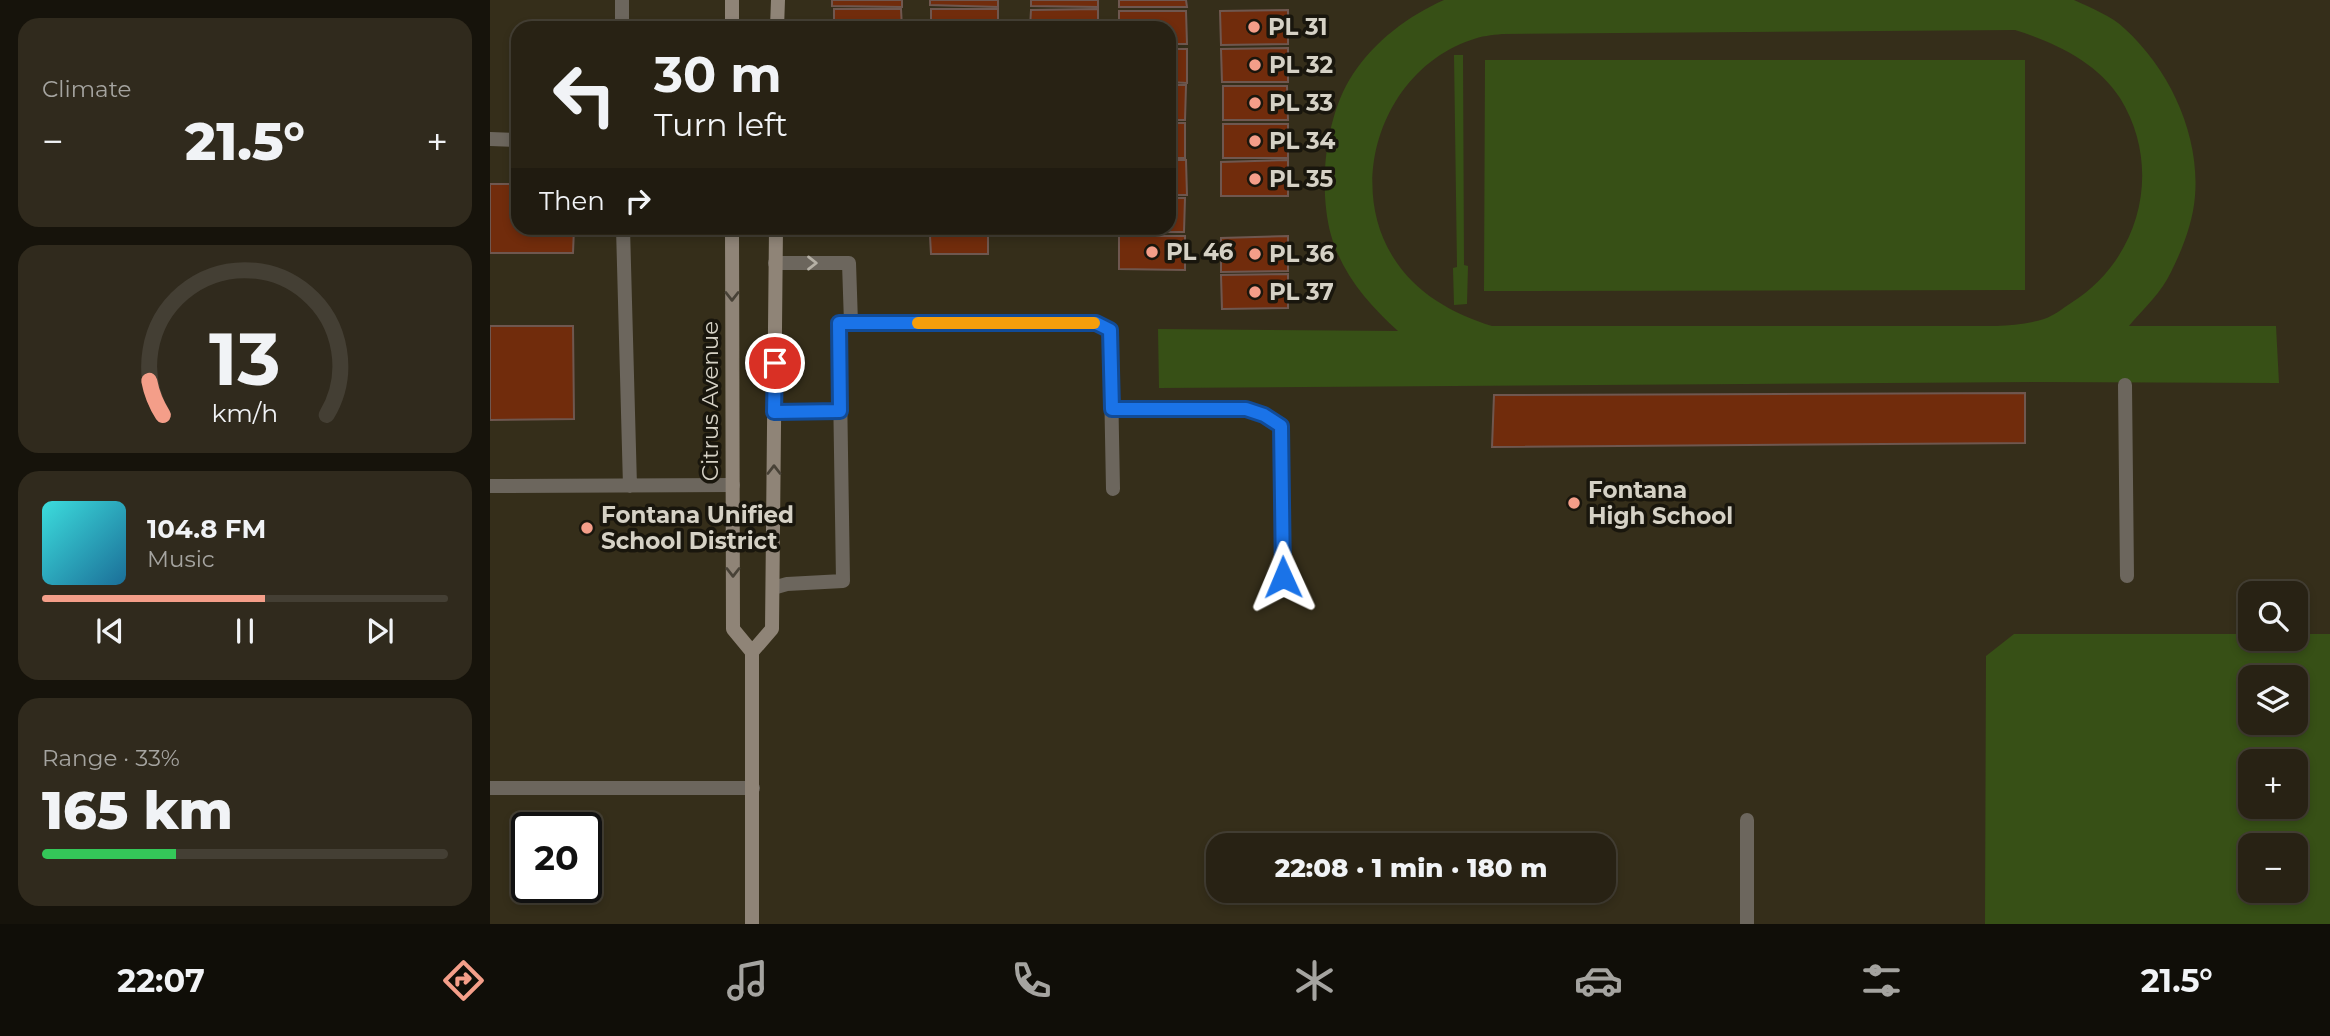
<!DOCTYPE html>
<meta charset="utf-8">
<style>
:root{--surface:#282214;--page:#302a1d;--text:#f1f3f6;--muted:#a5a4a0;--line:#443f34;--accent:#f49e89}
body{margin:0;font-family:Montserrat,sans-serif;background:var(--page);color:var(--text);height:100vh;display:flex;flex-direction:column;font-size:26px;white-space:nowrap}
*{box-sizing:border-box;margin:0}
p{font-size:23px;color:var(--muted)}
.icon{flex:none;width:38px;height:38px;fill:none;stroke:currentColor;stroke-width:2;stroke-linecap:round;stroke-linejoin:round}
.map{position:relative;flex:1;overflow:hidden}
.sheet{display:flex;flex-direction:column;gap:18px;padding:18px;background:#16130b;width:490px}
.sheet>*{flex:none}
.top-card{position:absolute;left:21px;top:21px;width:665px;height:214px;border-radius:21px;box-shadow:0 4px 10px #0003,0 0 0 2px var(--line);background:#282214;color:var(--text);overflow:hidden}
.controls{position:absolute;left:1748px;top:581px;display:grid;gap:14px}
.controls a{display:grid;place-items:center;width:70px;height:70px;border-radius:14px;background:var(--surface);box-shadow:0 4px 10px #0003,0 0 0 2px var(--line);font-size:35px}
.speed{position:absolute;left:21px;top:812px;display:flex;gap:14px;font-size:35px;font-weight:700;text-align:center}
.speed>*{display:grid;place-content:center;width:91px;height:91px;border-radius:50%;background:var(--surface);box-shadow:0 4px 10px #0003,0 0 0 2px var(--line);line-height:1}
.speed .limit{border:4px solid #111;border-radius:10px;background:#fff;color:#111}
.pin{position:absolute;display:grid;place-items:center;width:60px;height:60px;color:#fff;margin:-30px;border:4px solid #fff;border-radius:50%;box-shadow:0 2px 7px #0007}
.me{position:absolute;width:77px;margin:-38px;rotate:359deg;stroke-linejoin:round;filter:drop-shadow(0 0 5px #0008)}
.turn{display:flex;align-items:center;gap:24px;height:147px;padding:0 28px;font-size:32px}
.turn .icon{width:91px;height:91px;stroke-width:2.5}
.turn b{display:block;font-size:49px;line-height:60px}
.then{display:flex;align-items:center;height:66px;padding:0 28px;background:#0003;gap:14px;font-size:26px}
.big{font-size:52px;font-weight:800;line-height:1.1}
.sheet .widget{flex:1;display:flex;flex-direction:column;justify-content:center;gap:10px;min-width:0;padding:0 24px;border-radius:21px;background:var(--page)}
.sheet .dial{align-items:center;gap:0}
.dial svg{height:182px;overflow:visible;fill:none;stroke:var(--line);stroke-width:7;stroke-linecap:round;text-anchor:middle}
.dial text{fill:var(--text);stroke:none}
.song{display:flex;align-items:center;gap:21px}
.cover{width:84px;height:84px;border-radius:10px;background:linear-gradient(135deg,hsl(180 70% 55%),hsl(200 70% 35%))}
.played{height:7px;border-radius:4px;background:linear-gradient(90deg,var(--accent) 55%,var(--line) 55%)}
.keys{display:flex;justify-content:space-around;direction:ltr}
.heat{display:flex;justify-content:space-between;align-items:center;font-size:38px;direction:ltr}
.charge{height:10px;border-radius:5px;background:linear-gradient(90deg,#34c759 33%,var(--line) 0)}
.trip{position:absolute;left:716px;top:833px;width:410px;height:70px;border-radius:21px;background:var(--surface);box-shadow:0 4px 10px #0003,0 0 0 2px var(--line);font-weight:800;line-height:70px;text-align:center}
.dock{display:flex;height:112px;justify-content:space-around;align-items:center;background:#100e08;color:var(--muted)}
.dock .icon{width:49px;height:49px}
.dock .active{color:var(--accent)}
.dock b{font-size:32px;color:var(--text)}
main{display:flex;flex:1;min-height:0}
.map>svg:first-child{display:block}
</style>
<main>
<section class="sheet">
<div class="widget"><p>Climate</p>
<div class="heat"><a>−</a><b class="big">21.5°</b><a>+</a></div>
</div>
<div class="widget dial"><svg viewBox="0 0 100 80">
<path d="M14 69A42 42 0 1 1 86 69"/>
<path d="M14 69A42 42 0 0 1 8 54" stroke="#f49e89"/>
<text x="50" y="56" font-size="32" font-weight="700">13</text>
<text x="50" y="72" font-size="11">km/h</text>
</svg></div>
<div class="widget">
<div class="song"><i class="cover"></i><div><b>104.8 FM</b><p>Music</p></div></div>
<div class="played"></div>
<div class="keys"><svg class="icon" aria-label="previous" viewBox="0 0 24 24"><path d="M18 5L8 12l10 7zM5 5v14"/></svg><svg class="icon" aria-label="pause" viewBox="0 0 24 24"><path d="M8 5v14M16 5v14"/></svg><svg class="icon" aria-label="next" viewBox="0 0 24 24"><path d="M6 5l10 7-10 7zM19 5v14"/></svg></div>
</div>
<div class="widget"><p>Range · 33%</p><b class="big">165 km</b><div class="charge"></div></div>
</section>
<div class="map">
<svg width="1840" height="924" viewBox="0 0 1840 924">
<rect width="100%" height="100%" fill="#352e1a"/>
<path fill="#375016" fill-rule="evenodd" d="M954,0H1584C1601,8 1622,16 1635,29C1680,70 1710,135 1705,196C1703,222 1693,248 1681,272C1672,292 1653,309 1639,326H1786L1789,383L1547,382L669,388L668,329L908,331C879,305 852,274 841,235C828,187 835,116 863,74C885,41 918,16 954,0ZM1525,30C1564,42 1607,62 1630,98C1674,169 1650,260 1581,303C1572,309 1563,316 1554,319C1538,324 1522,325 1506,326H1002C963,314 925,293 903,257C855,180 895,69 981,40C991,36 1002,35 1012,34Z
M964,55H973L974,265L978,266L977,304L964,305L963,268L967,267Z
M995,60H1535V290L994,291Z
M1524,634H1760V639H1806V634H1840V924H1495L1496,656ZM1806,677V723H1760V677ZM1806,761V807H1760V761ZM1806,845V891H1760V845Z"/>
<path fill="#712c0c" stroke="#6f574f" stroke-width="2" d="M342,0H412V7L342,6Z
M440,0H508V7L440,5Z
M541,0H608V7L541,6Z
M629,0H696L697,7H629Z
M344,9H411L412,28H344Z
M441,9H508V28H441Z
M608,9V28H540L541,10Z
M798,10V44L731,45L730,11Z
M629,11H696L697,44H679V28H629Z
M798,48V82H732L731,49Z
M679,49H697V83L679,82Z
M679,85H696L695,120H679Z
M733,86H797L798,120H733Z
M679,123H695V158H679Z
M733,124H798V158H733Z
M679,160H696L697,195H679Z
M798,160V196H731V162Z
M0,184H28V228H84L83,253H0Z
M679,198H695L694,232H628V228H679Z
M538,228H606V231H538Z
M440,236H498V254H441Z
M629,236H695V270L629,269Z
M798,236V271L731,272V238Z
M798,274V308L732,309L731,275Z
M0,326H83L84,419L0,420Z
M1535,393V443L1002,447L1004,395Z"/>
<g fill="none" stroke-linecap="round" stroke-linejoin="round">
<path stroke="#6c665d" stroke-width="14" d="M132,28V0
M0,139L28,140
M133,228L140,486
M285,263H359L361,323
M1635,385L1637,576
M622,409H756L774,415L791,426L793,577
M284,412L350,411
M0,486L243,485
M283,588L297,584L353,581L349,323H606L620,330L623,489
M0,788H263"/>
<path stroke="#6c665d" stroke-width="14" d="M1257,924V820"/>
<path stroke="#8f8477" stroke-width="14" d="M242,0V28
M287,28L288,0
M242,228L243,629L262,652V924
M262,652L282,629L286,228"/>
</g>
<defs><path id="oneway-chevron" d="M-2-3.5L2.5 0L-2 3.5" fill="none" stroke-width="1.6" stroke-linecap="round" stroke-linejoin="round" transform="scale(1.75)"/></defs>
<use stroke="#b6b1a6" href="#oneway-chevron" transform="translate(322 263)"/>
<g stroke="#484237">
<use href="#oneway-chevron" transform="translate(242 296) rotate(90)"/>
<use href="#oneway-chevron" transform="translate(284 470) rotate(-90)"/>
<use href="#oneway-chevron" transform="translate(243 572) rotate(90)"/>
</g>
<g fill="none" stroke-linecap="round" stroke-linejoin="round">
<defs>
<path id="route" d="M285,363L284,412L350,411L349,323H606L620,330L622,409H756L774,415L791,426L793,577"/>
</defs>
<use href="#route" stroke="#114b97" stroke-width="18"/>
<use href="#route" stroke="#1a73e8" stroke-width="12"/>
<path stroke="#f59e0b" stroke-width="12" d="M428,323H604"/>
</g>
<g fill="#f49e89" stroke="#19160d" stroke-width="2.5">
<circle cx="764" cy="27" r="7"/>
<circle cx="765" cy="65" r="7"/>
<circle cx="765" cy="103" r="7"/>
<circle cx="765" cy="141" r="7"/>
<circle cx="765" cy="179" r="7"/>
<circle cx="662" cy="252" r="7"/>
<circle cx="765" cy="254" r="7"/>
<circle cx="765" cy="292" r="7"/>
<circle cx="1084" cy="503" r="7"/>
<circle cx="97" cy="528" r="7"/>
</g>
<g text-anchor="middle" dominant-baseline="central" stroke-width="7" stroke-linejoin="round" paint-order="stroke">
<g font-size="23" font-weight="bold" fill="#d5d1c5" stroke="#19160d" text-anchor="start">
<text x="778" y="27">PL 31</text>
<text x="779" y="65">PL 32</text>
<text x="779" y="103">PL 33</text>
<text x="779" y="141">PL 34</text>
<text x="779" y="179">PL 35</text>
<text x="676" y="252">PL 46</text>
<text x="779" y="254">PL 36</text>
<text x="779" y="292">PL 37</text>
<text x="1098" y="490">Fontana<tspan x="1098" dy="26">High School</tspan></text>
<text x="111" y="515">Fontana Unified<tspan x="111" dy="26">School District</tspan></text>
</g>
<g font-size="23" fill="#d5d1c5" stroke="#19160d">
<text transform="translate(220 401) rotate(-90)">Citrus Avenue</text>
</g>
</g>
</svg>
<div class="controls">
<a><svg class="icon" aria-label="search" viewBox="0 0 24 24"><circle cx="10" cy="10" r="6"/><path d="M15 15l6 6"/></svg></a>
<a><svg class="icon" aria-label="layers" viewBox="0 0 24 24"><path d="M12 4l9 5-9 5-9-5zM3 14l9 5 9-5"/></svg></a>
<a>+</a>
<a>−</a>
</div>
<div class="speed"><div class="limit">20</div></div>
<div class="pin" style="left:285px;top:363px;background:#d93025"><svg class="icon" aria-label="arrive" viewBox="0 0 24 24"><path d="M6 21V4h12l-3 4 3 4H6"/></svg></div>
<svg class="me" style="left:793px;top:577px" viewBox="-20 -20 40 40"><path d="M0-17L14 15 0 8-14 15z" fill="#1a73e8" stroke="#fff" stroke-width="4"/></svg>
<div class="trip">22:08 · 1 min · 180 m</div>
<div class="top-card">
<div class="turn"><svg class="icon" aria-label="left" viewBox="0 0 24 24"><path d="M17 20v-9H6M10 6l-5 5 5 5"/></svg><div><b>30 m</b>Turn left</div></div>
<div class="then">Then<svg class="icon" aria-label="right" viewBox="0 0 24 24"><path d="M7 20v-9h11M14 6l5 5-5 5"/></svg></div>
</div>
</div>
</main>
<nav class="dock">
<b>22:07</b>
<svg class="icon active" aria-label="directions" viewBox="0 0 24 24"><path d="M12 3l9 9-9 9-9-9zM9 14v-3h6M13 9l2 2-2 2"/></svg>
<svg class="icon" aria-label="music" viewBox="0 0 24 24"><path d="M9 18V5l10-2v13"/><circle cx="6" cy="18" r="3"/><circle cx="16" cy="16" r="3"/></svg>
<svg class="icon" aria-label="phone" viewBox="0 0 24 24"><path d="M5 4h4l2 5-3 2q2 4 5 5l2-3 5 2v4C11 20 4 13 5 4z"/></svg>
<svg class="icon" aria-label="climate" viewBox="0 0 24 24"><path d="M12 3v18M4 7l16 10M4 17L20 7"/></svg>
<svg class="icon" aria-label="car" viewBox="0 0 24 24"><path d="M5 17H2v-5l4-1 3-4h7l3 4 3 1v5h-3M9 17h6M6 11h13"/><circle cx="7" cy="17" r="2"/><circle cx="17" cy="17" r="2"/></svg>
<svg class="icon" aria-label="filters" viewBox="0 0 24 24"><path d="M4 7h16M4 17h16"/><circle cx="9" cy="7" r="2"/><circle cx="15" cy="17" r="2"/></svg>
<b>21.5°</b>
</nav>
